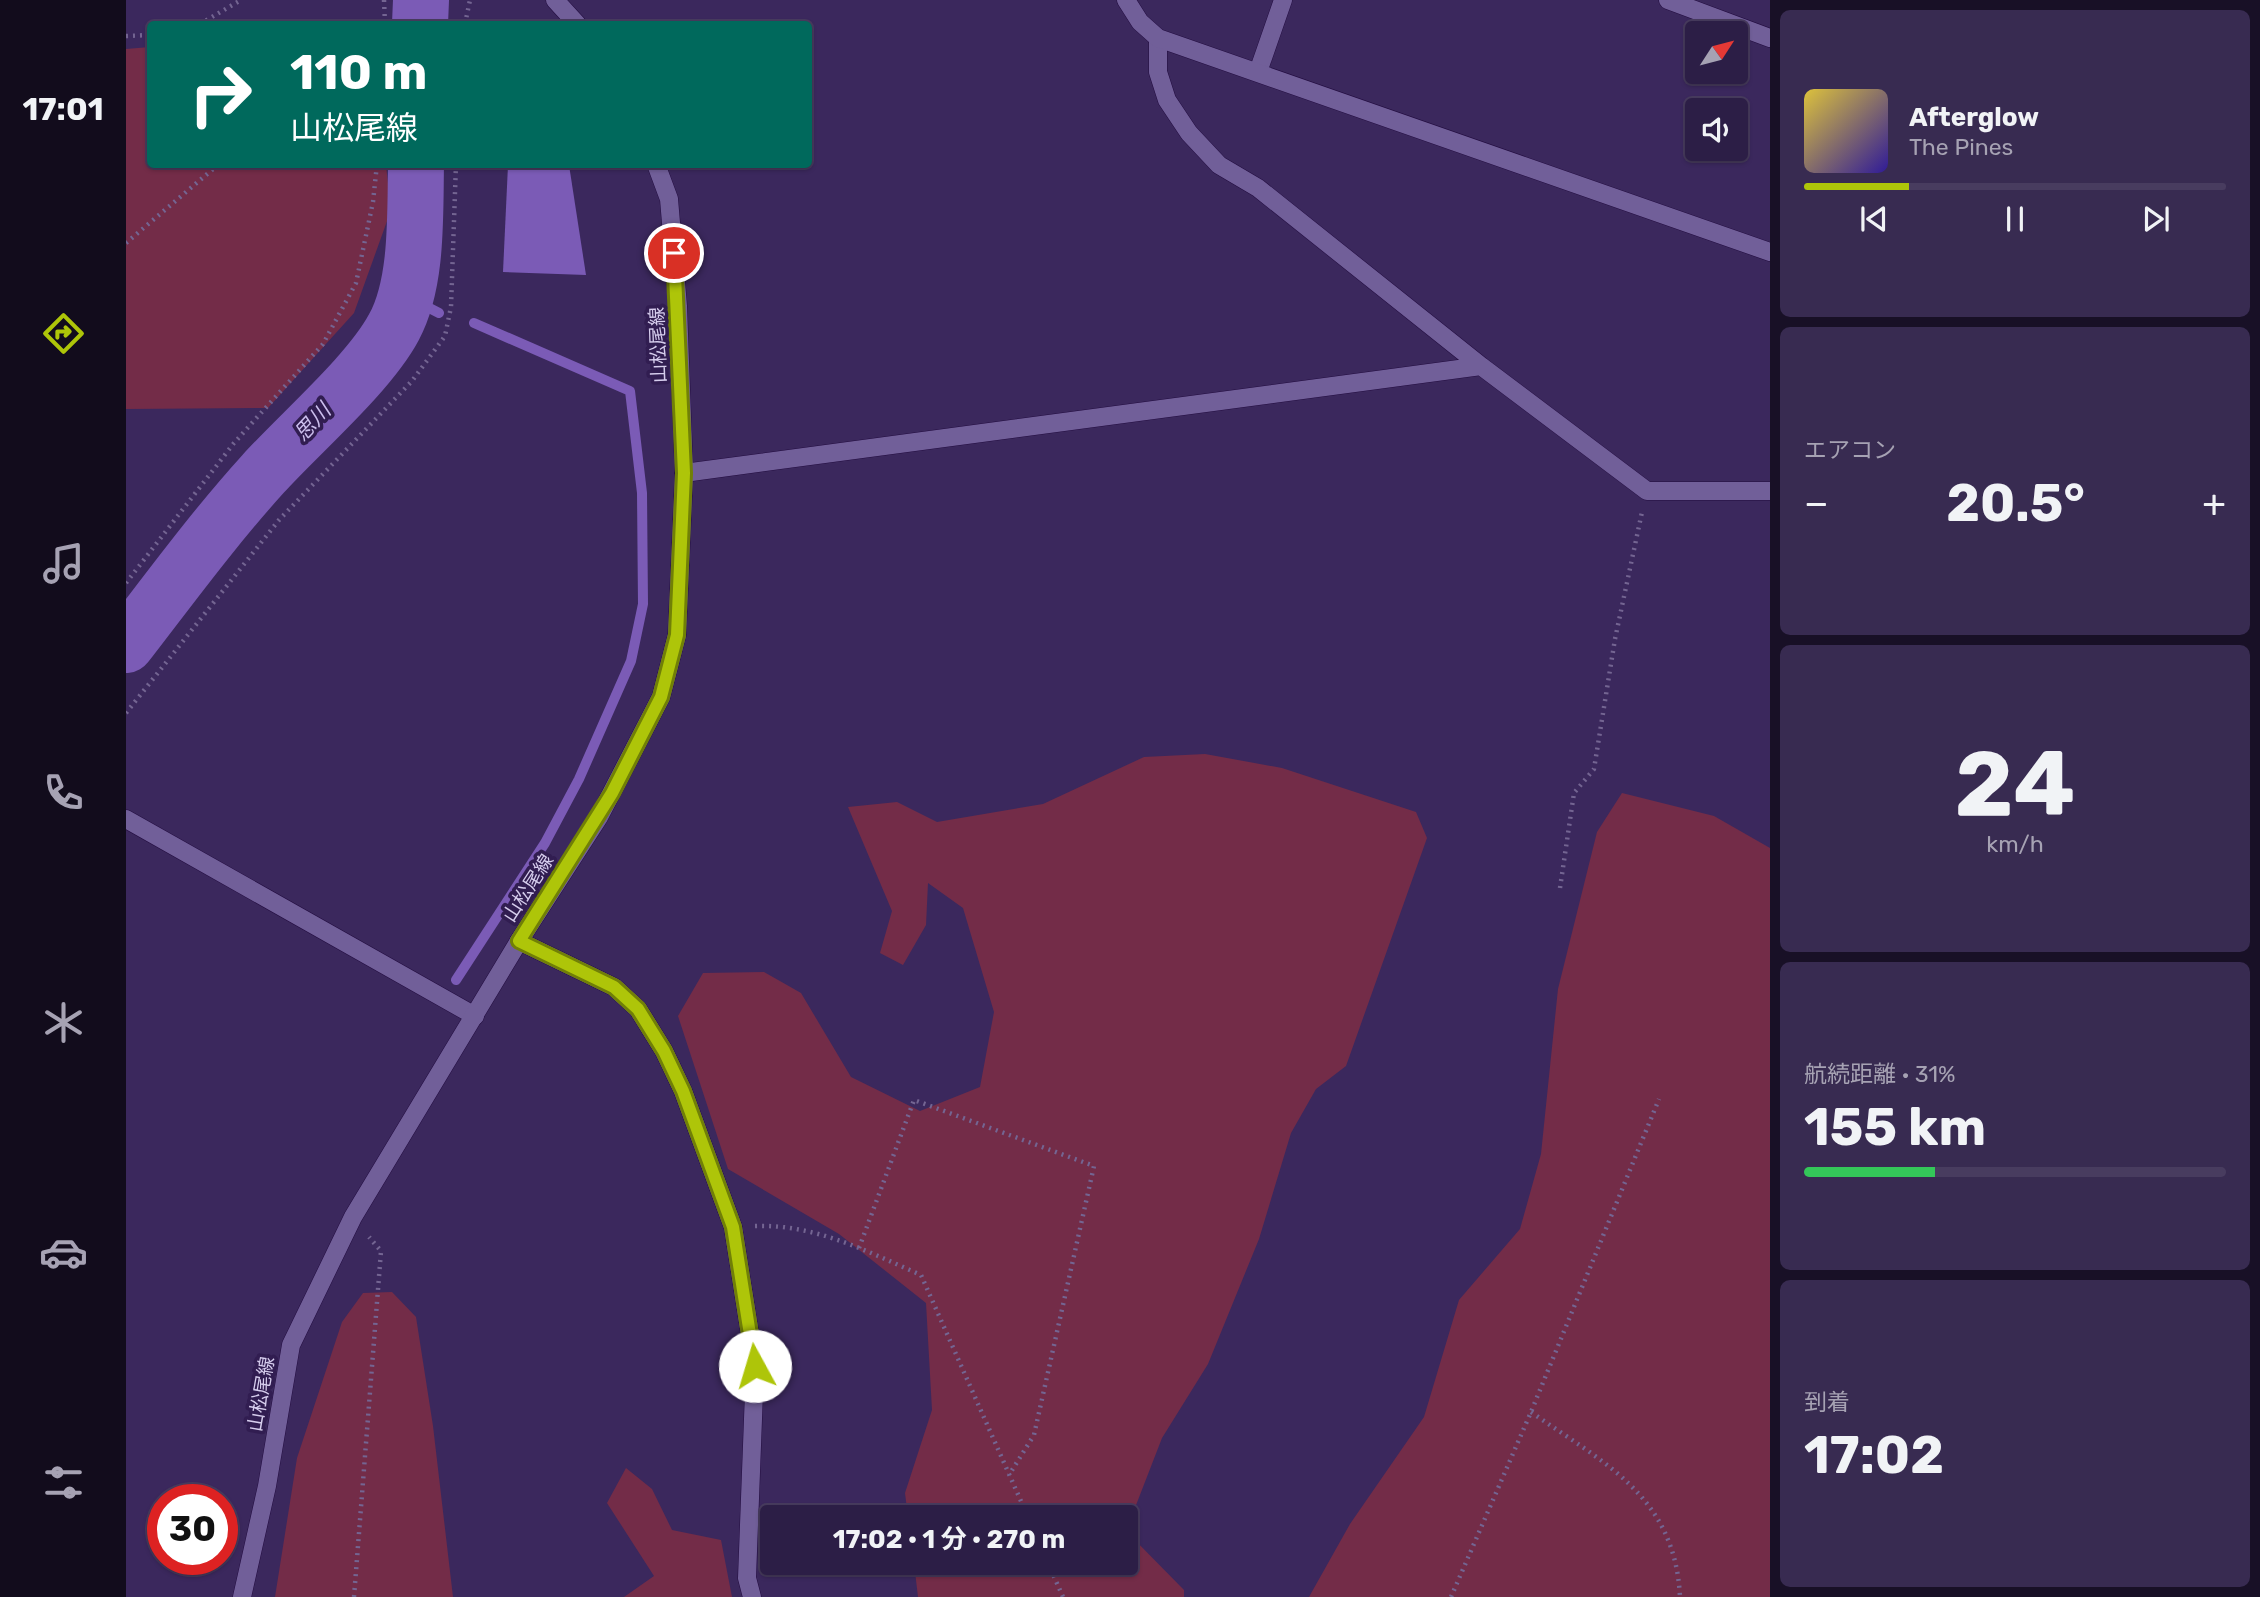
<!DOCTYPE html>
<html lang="ja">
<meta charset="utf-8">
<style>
:root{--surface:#2c1e46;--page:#382b51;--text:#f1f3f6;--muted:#a6a2b3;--line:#483c5f;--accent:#aec509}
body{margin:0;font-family:Rubik,"Noto Sans JP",sans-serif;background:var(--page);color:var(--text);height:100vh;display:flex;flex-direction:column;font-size:26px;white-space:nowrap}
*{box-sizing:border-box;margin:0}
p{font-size:23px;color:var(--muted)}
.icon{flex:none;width:38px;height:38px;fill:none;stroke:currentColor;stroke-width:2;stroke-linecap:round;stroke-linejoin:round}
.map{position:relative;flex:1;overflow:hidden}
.drawer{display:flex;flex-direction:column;gap:10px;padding:10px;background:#181026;width:490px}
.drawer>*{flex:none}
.banner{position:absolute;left:21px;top:21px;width:665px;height:147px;border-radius:7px;box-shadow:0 2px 5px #0004,0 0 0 2px var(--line);background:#00695c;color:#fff;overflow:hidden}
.needle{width:46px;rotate:54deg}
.tools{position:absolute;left:1559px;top:21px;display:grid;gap:14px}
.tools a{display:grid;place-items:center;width:63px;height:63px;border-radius:7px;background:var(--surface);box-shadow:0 2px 5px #0004,0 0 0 2px var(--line);font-size:35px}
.speed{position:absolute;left:21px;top:1484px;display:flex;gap:14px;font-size:35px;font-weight:700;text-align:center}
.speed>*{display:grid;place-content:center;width:91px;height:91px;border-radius:50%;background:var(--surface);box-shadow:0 2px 5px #0004,0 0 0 2px var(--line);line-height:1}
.speed .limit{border:10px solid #d22;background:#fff;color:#111}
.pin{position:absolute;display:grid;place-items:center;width:60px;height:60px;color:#fff;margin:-30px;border:4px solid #fff;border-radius:50%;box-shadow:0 2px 7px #0007}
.me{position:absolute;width:77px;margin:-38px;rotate:354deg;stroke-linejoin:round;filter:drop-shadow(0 0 5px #0008)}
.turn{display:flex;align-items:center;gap:24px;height:147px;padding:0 28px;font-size:32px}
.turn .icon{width:91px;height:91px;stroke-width:2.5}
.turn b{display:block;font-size:49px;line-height:60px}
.big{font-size:52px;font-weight:700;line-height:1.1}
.drawer .widget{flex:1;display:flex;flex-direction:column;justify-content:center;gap:10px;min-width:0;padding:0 24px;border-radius:10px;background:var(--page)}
.drawer .dial{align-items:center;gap:0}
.dial b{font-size:91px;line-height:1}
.song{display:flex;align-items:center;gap:21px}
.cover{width:84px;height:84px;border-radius:10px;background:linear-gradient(135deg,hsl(50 70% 55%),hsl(250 70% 35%))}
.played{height:7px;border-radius:4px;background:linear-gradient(90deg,var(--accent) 25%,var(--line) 25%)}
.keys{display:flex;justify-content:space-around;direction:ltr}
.heat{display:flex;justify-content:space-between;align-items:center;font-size:38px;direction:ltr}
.charge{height:10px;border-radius:5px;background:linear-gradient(90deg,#34c759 31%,var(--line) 0)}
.trip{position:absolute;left:634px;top:1505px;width:378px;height:70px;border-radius:7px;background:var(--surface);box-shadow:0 2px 5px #0004,0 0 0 2px var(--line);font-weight:700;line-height:70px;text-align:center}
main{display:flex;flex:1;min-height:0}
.menu{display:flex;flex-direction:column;width:126px;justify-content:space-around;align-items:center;background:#120c1c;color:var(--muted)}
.menu .icon{width:49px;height:49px}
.menu .selected{color:var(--accent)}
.menu b{font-size:32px;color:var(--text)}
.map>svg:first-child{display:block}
</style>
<main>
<nav class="menu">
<b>17:01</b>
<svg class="icon selected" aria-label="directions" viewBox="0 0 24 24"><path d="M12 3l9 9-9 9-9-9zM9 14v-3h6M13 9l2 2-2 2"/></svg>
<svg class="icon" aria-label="music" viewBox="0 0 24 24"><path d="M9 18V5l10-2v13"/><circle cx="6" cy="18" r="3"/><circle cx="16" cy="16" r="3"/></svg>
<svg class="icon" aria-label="phone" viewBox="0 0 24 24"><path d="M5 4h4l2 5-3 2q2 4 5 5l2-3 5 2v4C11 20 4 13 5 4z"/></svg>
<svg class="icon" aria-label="climate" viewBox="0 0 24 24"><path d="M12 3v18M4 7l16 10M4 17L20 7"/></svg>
<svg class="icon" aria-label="car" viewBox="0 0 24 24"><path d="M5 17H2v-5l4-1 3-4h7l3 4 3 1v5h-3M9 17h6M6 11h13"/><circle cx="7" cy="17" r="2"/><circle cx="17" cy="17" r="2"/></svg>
<svg class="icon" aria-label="filters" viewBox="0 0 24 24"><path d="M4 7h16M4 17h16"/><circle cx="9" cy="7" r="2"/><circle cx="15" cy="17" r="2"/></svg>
</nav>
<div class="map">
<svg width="1644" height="1597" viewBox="0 0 1644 1597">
<rect width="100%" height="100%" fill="#3b285d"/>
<path fill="#732c48" d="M24,47V164L260,165L265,210L228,313L142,408L0,409V49Z
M1079,754L1156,768L1290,812L1301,838L1220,1066L1190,1089L1165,1133L1133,1239L1082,1364L1036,1438L1000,1531L1058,1590V1597H792L788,1563H999V1517H782L779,1493L806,1410L800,1303L713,1234L602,1169L552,1016L577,973L638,972L675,993L725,1077L794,1111L854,1087L868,1012L837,908L802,883L800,925L777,965L754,953L766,911L722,807L771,802L811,822L917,804L1018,757Z
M1496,793L1588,816L1644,848V1597H1183L1224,1524L1298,1417L1333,1300L1394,1229L1415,1154L1432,989L1471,832Z
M266,1292L290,1317L307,1426L327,1597H149L171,1458L216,1322L237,1293Z
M500,1468L526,1489L546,1530L595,1540L606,1597H498L528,1576L481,1503Z"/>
<path fill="#7b5bb6" d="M382,165H443L460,275L377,272Z"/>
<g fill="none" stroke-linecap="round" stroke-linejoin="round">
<path stroke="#7b5bb6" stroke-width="10" d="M280,296L313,313
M330,980L419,843L453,779L505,661L517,604L516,493L504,391L348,323"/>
<path stroke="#7b5bb6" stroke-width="56" d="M294,24L295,0
M0,645C44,588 88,528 137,474C174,433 243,374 268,327C292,283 289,214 290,164"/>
<defs>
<path id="minor" d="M1542,0L1644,38
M1032,38V72L1041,100L1063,133L1093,165L1132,188L1355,366L1521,491H1644
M1132,72L1157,0
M558,473L1355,366
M0,819L349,1016
M393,941L488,987L512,1009L538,1051L557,1091L607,1227L629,1366L621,1578L626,1597"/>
<path id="tertiary" d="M1000,0L1014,22L1032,38L1644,252"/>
<path id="secondary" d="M429,0L451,24
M116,1597L141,1486L165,1345L227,1217L393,941L473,817L535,697L551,635L558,473L552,306L543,199L530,164"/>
</defs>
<use href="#minor" stroke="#230d40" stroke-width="19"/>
<use href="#tertiary" stroke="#230d40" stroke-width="19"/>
<use href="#secondary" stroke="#230d40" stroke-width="19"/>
<path stroke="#746592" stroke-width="4.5" stroke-dasharray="2 5" stroke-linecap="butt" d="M258,0L259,24
M74,24L115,0
M339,24L344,0
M0,36L24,35
M0,243L93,164
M0,583L108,443L197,344L230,283L247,202L251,164
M0,713L153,520L286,381L319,336L325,307L330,164
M1434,888L1448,793L1468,769L1489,639L1516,512
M629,1226C689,1224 740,1251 795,1275L902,1517
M733,1248L788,1100L968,1166L908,1435L883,1475
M1405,1412C1479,1464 1549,1496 1554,1597
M922,1563L937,1597
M228,1597L255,1251L243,1237
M1325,1597L1405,1412L1533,1099"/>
<use href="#minor" stroke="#715f99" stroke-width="18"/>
<use href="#tertiary" stroke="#715f99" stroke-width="18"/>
<use href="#secondary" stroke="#715f99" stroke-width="18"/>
</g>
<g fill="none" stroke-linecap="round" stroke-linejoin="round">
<defs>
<path id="route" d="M548,253L558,473L551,635L535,697L486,793L393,941L488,987L512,1009L538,1051L557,1091L607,1227L629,1366"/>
</defs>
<use href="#route" stroke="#718006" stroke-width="18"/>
<use href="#route" stroke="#aec509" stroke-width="12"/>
</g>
<g text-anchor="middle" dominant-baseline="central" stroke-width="7" stroke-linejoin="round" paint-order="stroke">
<g font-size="19" fill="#d6cded" stroke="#311d51">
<text transform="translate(532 345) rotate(-92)">山松尾線</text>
<text transform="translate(402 888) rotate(-57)">山松尾線</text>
<text transform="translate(135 1394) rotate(-80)">山松尾線</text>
</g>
<g font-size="21" font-style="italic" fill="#cbbeed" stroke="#311d51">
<text transform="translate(186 422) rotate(-47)">思川</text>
</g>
</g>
</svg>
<div class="tools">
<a><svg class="needle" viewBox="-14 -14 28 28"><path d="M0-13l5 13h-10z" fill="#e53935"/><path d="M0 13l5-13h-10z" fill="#a6a2b3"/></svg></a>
<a><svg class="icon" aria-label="sound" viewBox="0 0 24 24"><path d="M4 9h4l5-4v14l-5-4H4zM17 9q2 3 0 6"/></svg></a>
</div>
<div class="speed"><div class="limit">30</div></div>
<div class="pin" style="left:548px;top:253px;background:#d93025"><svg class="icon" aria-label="arrive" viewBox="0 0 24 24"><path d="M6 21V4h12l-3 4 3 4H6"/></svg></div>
<svg class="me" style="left:629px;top:1366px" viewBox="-20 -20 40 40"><circle r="19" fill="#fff"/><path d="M0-13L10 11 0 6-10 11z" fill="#aec509"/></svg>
<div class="trip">17:02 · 1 分 · 270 m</div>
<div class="banner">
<div class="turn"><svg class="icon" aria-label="right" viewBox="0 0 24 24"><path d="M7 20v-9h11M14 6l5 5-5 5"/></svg><div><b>110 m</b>山松尾線</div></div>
</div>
</div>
<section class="drawer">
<div class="widget">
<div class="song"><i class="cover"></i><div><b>Afterglow</b><p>The Pines</p></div></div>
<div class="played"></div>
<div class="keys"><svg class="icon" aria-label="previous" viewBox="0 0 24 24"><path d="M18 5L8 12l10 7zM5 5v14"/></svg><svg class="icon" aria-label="pause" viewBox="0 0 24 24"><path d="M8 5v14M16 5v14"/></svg><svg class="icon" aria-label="next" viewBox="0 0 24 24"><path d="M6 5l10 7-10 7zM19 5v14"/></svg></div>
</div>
<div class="widget"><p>エアコン</p>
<div class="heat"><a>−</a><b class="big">20.5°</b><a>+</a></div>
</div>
<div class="widget dial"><b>24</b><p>km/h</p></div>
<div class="widget"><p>航続距離 · 31%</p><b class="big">155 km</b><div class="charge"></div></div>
<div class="widget"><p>到着</p><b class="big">17:02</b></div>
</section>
</main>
